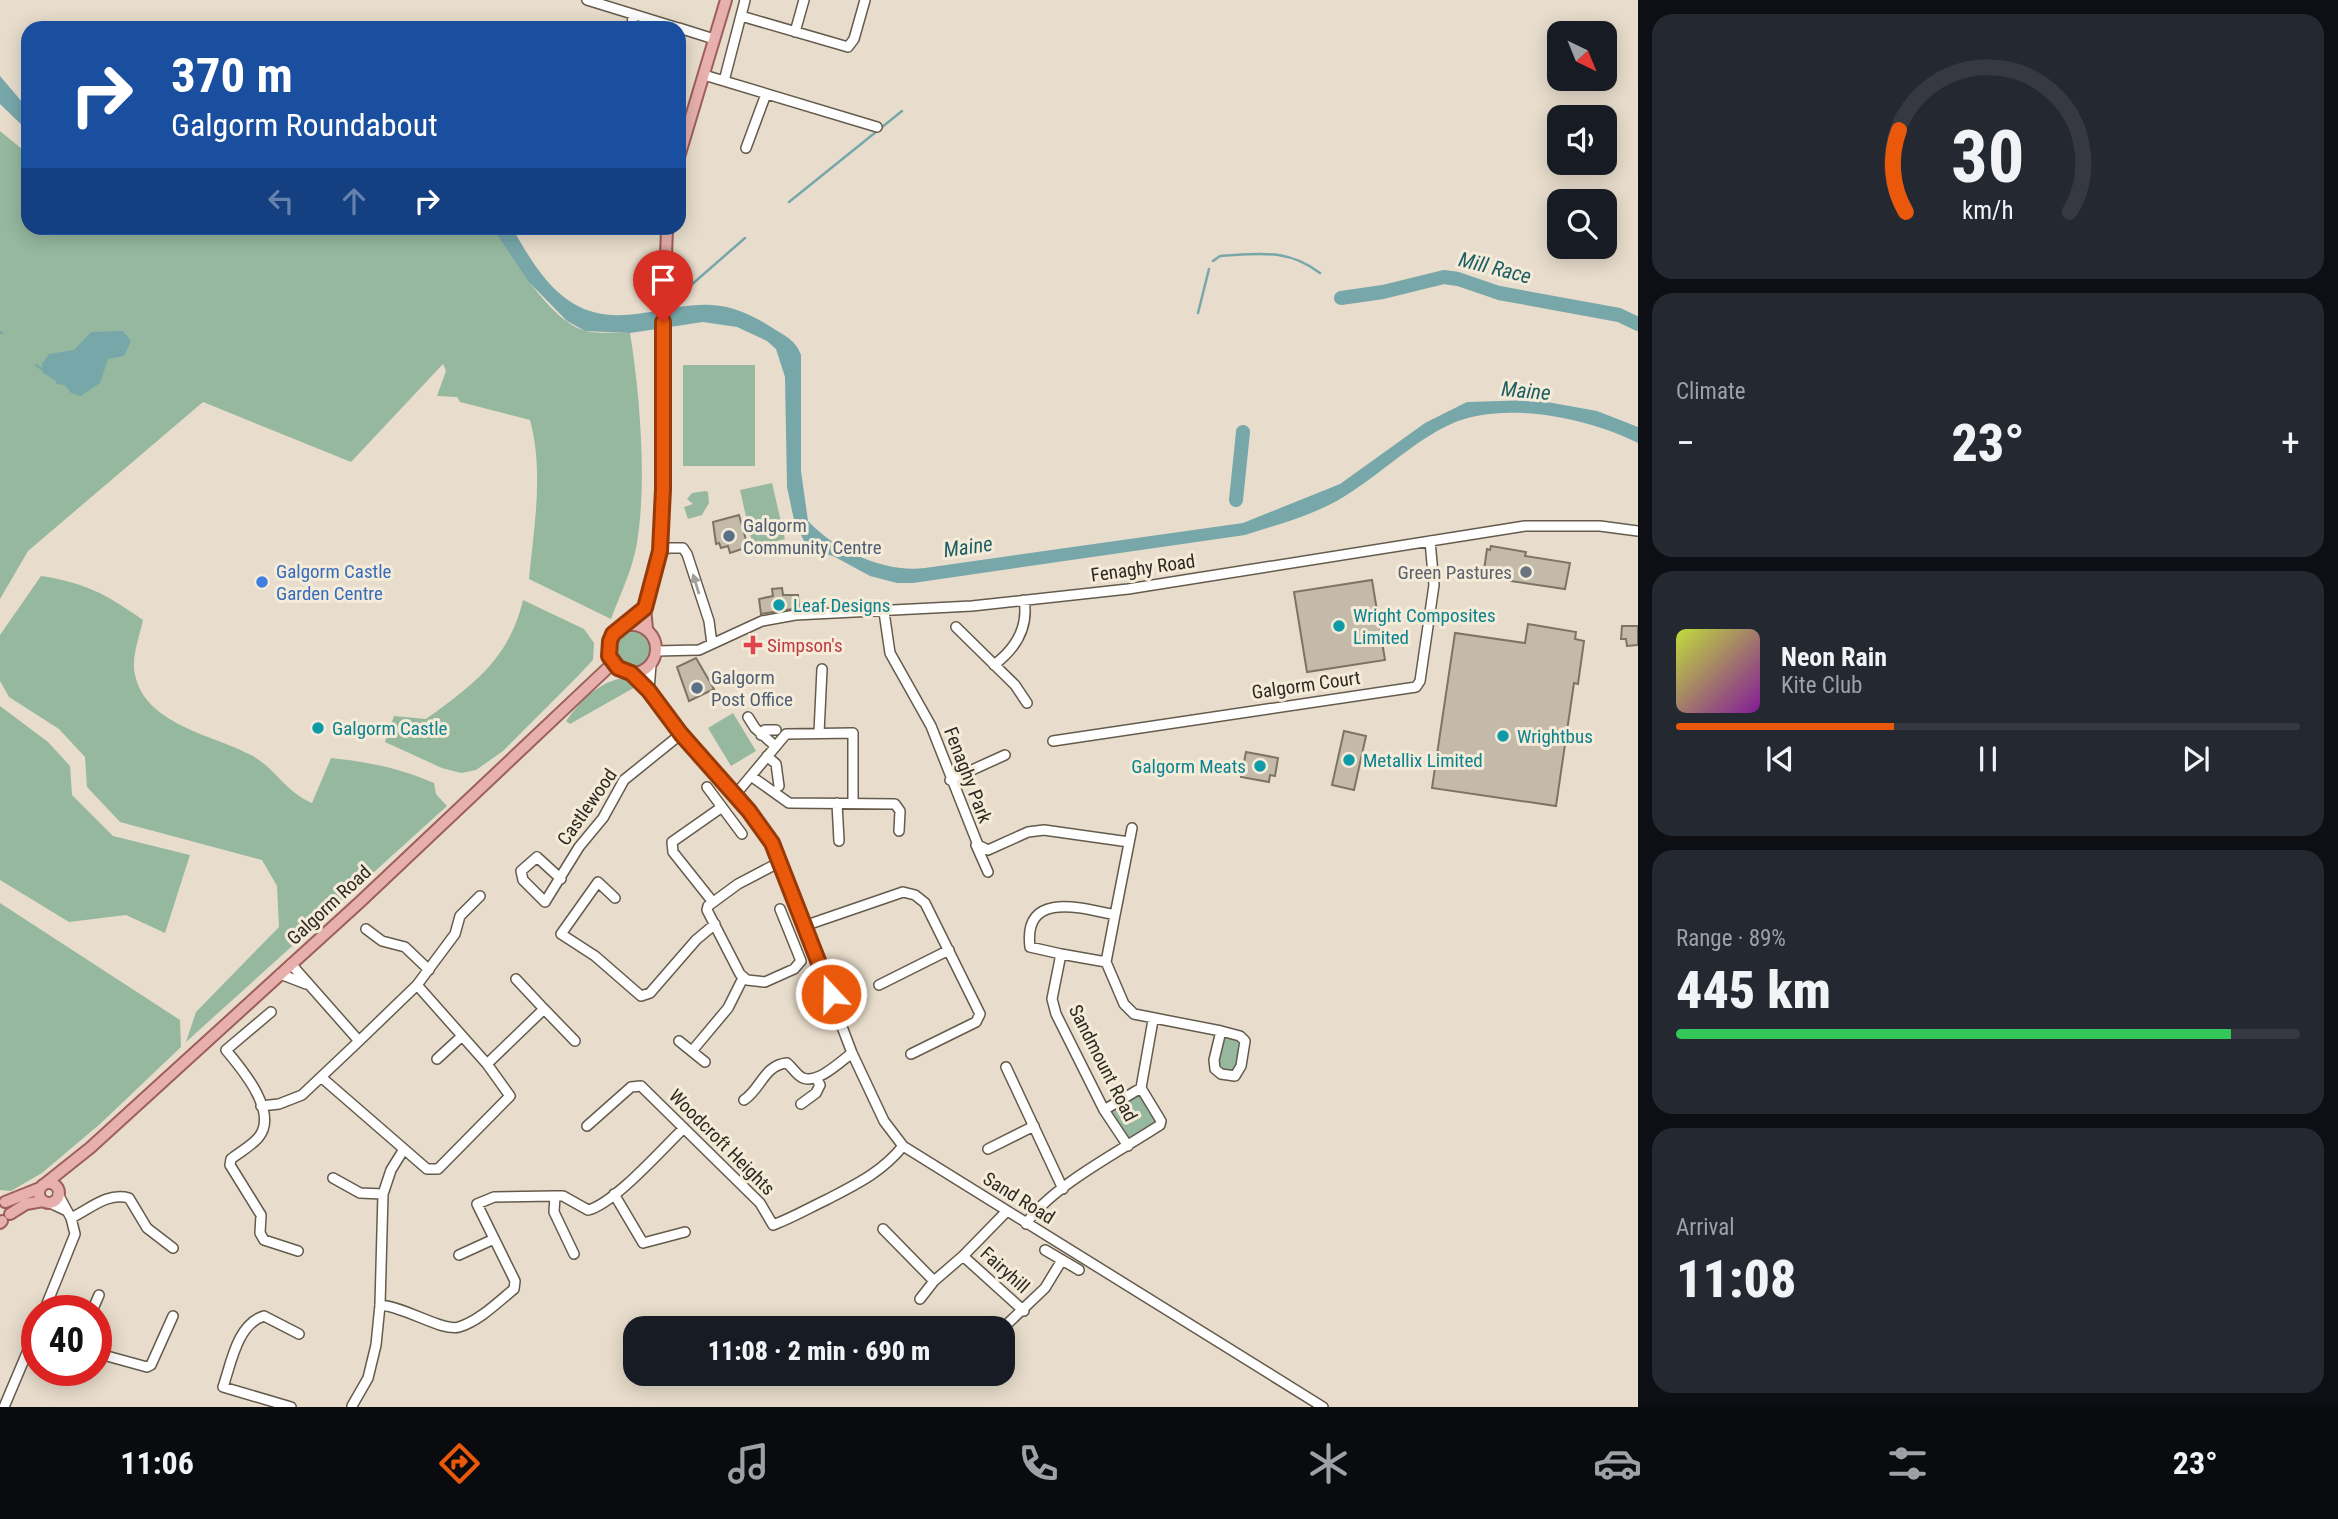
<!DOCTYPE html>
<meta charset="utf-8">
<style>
:root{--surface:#171b24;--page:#242831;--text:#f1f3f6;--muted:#9ea1a6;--line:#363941;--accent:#ea580c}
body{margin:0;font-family:"Roboto Condensed",sans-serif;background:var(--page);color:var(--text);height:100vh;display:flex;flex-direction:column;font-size:26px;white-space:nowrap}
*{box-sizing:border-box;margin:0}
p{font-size:23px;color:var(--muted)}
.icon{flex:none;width:38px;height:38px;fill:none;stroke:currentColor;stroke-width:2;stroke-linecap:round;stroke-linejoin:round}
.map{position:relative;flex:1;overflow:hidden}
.panel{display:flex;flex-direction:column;gap:14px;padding:14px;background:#0d0f14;width:700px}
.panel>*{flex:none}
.hud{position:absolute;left:21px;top:21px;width:665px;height:214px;border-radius:21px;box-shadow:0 4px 18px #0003;background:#1a4fa0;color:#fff;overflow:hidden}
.needle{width:46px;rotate:137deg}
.tools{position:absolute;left:1547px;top:21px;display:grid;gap:14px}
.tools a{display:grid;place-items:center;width:70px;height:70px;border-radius:14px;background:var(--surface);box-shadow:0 4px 18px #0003;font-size:35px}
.speed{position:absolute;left:21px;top:1295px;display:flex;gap:14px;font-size:35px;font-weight:700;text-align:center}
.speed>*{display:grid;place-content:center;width:91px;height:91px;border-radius:50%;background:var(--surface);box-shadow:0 4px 18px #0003;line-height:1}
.speed .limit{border:10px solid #d22;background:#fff;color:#111}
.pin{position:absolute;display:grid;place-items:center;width:60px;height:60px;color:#fff;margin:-72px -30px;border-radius:50% 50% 50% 0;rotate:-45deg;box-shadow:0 0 7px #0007}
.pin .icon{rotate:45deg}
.me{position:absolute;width:77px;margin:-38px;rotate:339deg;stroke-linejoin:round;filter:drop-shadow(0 0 5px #0008)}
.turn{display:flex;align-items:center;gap:24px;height:147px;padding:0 35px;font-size:32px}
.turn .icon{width:91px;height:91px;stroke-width:2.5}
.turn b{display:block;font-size:49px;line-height:60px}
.lanes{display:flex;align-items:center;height:66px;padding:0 35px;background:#0003;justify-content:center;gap:35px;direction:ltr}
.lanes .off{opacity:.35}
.big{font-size:52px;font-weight:800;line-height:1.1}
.panel .widget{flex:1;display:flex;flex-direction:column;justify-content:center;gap:10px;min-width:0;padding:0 24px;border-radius:21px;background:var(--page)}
.panel .dial{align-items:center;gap:0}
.dial svg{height:182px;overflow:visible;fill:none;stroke:var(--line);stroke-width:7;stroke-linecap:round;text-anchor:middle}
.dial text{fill:var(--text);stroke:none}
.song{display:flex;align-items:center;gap:21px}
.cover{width:84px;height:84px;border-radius:10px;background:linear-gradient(135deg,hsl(70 70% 55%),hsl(290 70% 35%))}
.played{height:7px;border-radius:4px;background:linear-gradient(90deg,var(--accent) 35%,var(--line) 35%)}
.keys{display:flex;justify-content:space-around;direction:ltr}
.heat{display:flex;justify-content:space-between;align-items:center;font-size:38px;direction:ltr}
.charge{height:10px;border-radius:5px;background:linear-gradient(90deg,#34c759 89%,var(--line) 0)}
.trip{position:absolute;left:623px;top:1316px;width:392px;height:70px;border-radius:21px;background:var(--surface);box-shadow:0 4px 18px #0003;font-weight:800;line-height:70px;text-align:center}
.menu{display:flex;height:112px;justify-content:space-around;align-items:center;background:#090b0e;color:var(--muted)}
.menu .icon{width:49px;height:49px}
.menu .current{color:var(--accent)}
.menu b{font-size:32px;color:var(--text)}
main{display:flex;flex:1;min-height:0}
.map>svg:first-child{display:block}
</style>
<main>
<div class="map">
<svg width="1638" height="1407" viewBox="0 0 1638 1407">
<rect width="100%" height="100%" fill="#e8ddcc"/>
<path fill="#96b89f" d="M0,131L28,154V228H492C512,256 551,323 586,331C599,334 616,332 630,333C640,395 647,481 637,543C633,568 620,595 611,619L529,579C534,526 544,472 530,420L460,402L457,397L437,396L446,371L443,364L351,462L203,402L28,551L0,599Z
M683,365H755V466H683Z
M772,483L785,539L753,547L740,490Z
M705,491L708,492L709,503L702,515L688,519L684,507L693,504L687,499L692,493Z
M41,576C86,583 106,594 143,620C140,634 133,653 134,668C139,723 210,734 249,754C274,766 284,791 312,803L331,758C368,762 400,768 434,783L436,794L447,806L186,1042L196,1012L279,927L277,886L262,860L120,822L87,787L85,757L59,729L9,697L0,681V635Z
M523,600L584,629L594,643L593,660L577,677L503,751L476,770L461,773L442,768L385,742L394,716L426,719C473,685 509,659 523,600Z
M616 650a18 18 0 1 1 36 0a18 18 0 1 1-36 0Z
M624,678L637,686L570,724L566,721C580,702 599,681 624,678Z
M0,706L48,742L70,766L72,795L113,836L190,855L165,933L126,915L69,922L0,880Z
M733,713L756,751L731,766L708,728Z
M0,903L180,1020L181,1047L100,1124L42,1173L11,1191L0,1190Z
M1231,1036L1242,1045L1238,1064L1229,1073L1223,1072L1217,1062L1221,1042Z
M1141,1093L1142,1100L1158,1122L1130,1138L1125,1136L1112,1112L1134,1097V1094Z"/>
<path fill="#78a7aa" d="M0,76L28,109V131L0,104Z
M492,228H512C531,260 552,299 590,311C630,324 672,302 712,305C733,306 754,316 771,327C784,335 796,340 801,355V471L808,521C836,551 885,573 925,568L1243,523L1340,484L1425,423L1467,402L1536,400L1597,411L1638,427V443C1589,418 1503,400 1451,424C1412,442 1381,474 1345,496C1315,515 1279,524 1245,535L913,583H897L870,576L835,557L811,548L804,541L794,520L787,487L785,377L776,349L767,341L737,327L703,322L630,333L585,331L567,321L528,281Z
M123,331L131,341L124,356L108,359L100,383L81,396L71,393L65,385L57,384L55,380L43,373L42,364L49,354L74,350L91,332Z"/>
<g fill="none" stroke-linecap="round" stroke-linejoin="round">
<path stroke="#78a7aa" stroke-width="2.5" d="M789,202L902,111
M1213,261L1220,256C1259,254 1287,248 1320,273
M677,310L682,293L745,238
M1198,313L1209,269
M0,332L2,333
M36,365L43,370"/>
<path stroke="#78a7aa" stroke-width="14" d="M1341,298L1383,292L1444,277L1458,279L1499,293L1619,315L1638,324
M1236,500L1243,432"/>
</g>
<path fill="#c4baa9" stroke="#7d7465" stroke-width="2" d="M739,515L748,547L730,553L728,546L721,548L719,543L716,544L713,522Z
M1491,546L1526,552L1525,556L1570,563L1565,589L1483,577L1487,549L1490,550Z
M1372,580L1385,660L1307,672L1294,592Z
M782,588L783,595H798L799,608L761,614L759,599L773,596L772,589Z
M1528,624L1576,632L1575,639L1584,641L1578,684L1574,683L1556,806L1432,788L1455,633L1525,643Z
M1622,626H1638V645L1627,646L1626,639H1621Z
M696,658L714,689L689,701L677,667Z
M1344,731L1366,736L1354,790L1332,785Z
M1246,752L1278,758L1275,776L1270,775L1269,782L1241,777Z"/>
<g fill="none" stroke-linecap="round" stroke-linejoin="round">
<defs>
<path id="minor" d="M587,0L678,28
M741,16L848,47L854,39L865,0
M632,28L633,14
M679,28L714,39
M795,32L804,0
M704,75L877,127
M724,81L745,0
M746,148L766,94
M660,551L669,548H683L687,554L709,621L712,644
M884,612L890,653L931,726L978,845L988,850L1028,832L1044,830L1129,842
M956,627L1015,685L1027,703
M656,651L699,650L762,621L795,615L972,606L1128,589L1525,526H1600L1638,531
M994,665C1015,649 1029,628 1024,600
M631,673L649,691L681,734L749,811L772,843L852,1053L884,1121L903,1146L1323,1407
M649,691L651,664
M748,717L755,728L774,745
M819,733L822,669
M761,735L765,730H776
M1053,741L1416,687L1420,681L1434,585L1430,541
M767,756L776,764L779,786
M751,776L789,803L895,804L900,811L899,831
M950,780L1005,755
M707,787L742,834
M735,795L786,734L853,733V802
M837,803L839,841
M976,845L988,872
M780,862L738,884L708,906L707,910L740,974L747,980L765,982L794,969L801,961L780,909
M561,879L537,857L521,871L523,880L545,902L579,847L603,818L624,780L681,734
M615,898L598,882L561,934L595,956L641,996L650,993L696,940L715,924
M712,901L673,852L672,842L722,807
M804,926L903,892L915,895L925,903L980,1014L976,1022L911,1054
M366,929L382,941L405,947L429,970
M1061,954L1106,962L1124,1004L1134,1014L1221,1031L1214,1060L1215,1069L1221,1074L1235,1076L1241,1066L1245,1041L1240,1036L1221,1031
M1106,962L1115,915
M291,964L359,1041
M280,974L306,984
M516,979L544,1009
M879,985L949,950
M271,1012L226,1050C241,1068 280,1113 258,1138C251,1146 240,1152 231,1159L230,1165L261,1215L260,1233L264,1240L298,1251
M679,1041L705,1062
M692,1051L728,1008L743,978
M437,1059L462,1036
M487,1064L544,1009L575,1041
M1006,1067L1063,1189
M321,1077L427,1169H438L510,1096L487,1064L417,985
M1141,1088L1153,1020
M744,1100C761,1089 764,1065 787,1063C793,1068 797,1076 803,1078C818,1084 841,1061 852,1053
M801,1104L816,1093L820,1085L816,1078
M261,1106L279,1104L302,1095L359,1041L417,985L455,934L460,916L480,896
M587,1126L631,1087L641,1086L760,1203L773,1225C792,1218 809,1208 828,1199C857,1184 882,1172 903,1146
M1128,1146L1104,1110L1056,1014L1052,999L1061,954L1030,947C1023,890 1082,908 1115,915L1132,828
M988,1149L1034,1126
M333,1178L360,1193L383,1194
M614,1194L643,1243L685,1232
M555,1196L554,1212L574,1254
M50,1203L67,1211
M71,1218C90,1209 107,1192 129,1198L147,1228L173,1248
M1026,1224C1050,1187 1122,1150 1160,1125L1161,1121L1141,1088L1104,1110
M883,1229L934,1281
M1045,1250L1079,1270
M459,1255L494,1239
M963,1256L1024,1311
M920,1299L934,1281L963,1256L1006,1212
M380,1305C403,1306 443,1332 459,1327C479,1321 498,1302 514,1289L515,1281L477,1204L494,1197L555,1196H563L588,1210C614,1204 663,1148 684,1128
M44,1311L75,1234L71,1218L58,1194
M92,1311L99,1295
M1003,1328L1045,1288L1062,1260
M96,1353L147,1367L151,1365L173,1316
M352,1406L368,1378L376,1345L380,1305L383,1194L391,1170L404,1149
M4,1407L37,1329
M291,1407L223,1387C231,1364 237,1324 264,1316L299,1334"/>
<path id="major" d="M679,157L726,0
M608 649a24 24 0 1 1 48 0a24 24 0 1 1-48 0Z
M647,629L645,608L660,551L663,516L661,400L667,228
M46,1183L90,1148L360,902L613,663
M39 1193a10 10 0 1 1 20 0a10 10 0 1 1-20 0Z
M5,1202L40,1188
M10,1214L26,1204L43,1201
M0,1223L2,1221"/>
</defs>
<use href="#minor" stroke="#645b4c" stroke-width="12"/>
<use href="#major" stroke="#9c5f5a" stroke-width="14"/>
<use href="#minor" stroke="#fff" stroke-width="9"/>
<use href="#major" stroke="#e7b0ad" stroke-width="10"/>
</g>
<defs><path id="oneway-solid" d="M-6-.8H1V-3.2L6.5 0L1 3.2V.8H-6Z" transform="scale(1.75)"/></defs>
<use fill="#a09f9c" href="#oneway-solid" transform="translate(696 584) rotate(-107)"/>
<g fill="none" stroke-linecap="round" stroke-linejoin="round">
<defs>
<path id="route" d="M663,322V489L660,551L645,608L613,634L610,641L609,656L618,668L631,673L649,691L681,734L749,811L772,843L831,994"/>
</defs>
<use href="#route" stroke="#983908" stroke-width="18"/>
<use href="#route" stroke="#ea580c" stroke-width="12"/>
</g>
<g fill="#5c6f8a" stroke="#f5ebd9" stroke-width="2.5">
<circle cx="729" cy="536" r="7"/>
<circle cx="697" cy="688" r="7"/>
</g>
<circle fill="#6b7280" stroke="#f5ebd9" stroke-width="2.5" cx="1526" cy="572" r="7"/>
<circle fill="#3f7fe0" stroke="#f5ebd9" stroke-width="2.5" cx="262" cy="582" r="7"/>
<g fill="#0f9aa8" stroke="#f5ebd9" stroke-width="2.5">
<circle cx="779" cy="605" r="7"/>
<circle cx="1339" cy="626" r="7"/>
<circle cx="318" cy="728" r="7"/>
<circle cx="1503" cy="736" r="7"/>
<circle cx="1349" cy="760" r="7"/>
<circle cx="1260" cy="766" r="7"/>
</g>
<path fill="#e0444e" stroke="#f5ebd9" stroke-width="2.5" d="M749.5 634.5h7v7h7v7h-7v7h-7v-7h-7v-7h7z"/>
<g text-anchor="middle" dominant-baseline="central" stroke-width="6" stroke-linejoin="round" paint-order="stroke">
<g font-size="19" fill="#4e5e75" stroke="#f5ebd9" text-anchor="start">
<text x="743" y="525">Galgorm<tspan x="743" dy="22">Community Centre</tspan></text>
<text x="711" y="677">Galgorm<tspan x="711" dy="22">Post Office</tspan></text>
</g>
<g font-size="19" fill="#2d2923" stroke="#f5ebd9">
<text transform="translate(1143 568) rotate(-8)">Fenaghy Road</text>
<text transform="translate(1306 685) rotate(-8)">Galgorm Court</text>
<text transform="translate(968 775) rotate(69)">Fenaghy Park</text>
<text transform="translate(587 807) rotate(-55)">Castlewood</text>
<text transform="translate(329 905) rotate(-43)">Galgorm Road</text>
<text transform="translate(1103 1063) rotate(63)">Sandmount Road</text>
<text transform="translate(722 1142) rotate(45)">Woodcroft Heights</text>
<text transform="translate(1019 1198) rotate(32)">Sand Road</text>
<text transform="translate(1005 1270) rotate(42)">Fairyhill</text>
</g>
<g font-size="19" fill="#366cbe" stroke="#f5ebd9" text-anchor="start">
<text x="276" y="571">Galgorm Castle<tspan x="276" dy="22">Garden Centre</tspan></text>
</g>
<g font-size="19" fill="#5b616d" stroke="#f5ebd9" text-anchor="end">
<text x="1512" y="572">Green Pastures</text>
</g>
<g font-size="19" fill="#0d838f" stroke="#f5ebd9" text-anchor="start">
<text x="793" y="605">Leaf Designs</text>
<text x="1353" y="615">Wright Composites<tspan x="1353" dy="22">Limited</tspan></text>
<text x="332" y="728">Galgorm Castle</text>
<text x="1517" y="736">Wrightbus</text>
<text x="1363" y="760">Metallix Limited</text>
<text x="1246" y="766" text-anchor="end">Galgorm Meats</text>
</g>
<g font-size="19" fill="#be3a42" stroke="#f5ebd9" text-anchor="start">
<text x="767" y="645">Simpson's</text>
</g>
<g font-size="21" font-style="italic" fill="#1c5e62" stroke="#f5ebd9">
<text transform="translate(1495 268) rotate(14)">Mill Race</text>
<text transform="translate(1526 391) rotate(5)">Maine</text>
<text transform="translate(968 547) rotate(-8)">Maine</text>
</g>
</g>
</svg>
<div class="tools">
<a><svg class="needle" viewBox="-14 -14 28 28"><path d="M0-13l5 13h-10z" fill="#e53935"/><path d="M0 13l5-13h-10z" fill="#9ea1a6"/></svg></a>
<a><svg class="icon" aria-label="sound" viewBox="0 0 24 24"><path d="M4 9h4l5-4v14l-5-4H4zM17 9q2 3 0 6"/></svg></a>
<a><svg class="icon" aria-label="search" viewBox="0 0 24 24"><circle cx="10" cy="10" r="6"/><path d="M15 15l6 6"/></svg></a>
</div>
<div class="speed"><div class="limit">40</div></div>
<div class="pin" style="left:663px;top:322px;background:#d93025"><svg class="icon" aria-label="arrive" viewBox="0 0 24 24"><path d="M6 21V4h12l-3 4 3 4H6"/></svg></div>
<svg class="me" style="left:831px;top:994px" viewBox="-20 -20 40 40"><circle r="17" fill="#ea580c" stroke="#fff" stroke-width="3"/><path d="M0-11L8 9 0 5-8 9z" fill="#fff"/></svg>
<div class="trip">11:08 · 2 min · 690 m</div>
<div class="hud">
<div class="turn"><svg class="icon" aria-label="right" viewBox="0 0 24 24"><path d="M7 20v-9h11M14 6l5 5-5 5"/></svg><div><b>370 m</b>Galgorm Roundabout</div></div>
<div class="lanes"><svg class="icon off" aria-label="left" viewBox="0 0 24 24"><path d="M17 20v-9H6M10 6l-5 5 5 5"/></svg><svg class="icon off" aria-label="ahead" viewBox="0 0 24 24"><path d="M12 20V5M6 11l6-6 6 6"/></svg><svg class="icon" aria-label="right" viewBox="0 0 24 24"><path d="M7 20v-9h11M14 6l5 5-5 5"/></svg></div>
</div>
</div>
<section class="panel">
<div class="widget dial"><svg viewBox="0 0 100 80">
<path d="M14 69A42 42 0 1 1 86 69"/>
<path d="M14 69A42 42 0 0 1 11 33" stroke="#ea580c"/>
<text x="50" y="56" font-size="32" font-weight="700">30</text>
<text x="50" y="72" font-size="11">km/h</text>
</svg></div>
<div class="widget"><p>Climate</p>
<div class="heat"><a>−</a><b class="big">23°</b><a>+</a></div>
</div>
<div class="widget">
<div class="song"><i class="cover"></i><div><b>Neon Rain</b><p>Kite Club</p></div></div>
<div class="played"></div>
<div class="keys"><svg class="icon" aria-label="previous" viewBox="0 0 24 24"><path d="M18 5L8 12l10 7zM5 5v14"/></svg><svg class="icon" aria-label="pause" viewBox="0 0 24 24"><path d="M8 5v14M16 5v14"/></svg><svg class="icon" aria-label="next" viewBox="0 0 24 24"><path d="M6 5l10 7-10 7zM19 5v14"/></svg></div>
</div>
<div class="widget"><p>Range · 89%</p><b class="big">445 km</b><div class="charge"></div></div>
<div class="widget"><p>Arrival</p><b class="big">11:08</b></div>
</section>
</main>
<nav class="menu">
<b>11:06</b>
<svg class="icon current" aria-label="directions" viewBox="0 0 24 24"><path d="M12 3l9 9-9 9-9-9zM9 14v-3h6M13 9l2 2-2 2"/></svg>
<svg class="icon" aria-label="music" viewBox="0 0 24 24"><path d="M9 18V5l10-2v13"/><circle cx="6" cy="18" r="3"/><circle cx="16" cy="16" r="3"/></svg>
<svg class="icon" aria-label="phone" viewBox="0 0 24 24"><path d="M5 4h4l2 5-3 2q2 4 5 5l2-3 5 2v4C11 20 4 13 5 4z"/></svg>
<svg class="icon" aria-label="climate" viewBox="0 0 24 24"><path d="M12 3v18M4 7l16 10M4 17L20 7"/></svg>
<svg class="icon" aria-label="car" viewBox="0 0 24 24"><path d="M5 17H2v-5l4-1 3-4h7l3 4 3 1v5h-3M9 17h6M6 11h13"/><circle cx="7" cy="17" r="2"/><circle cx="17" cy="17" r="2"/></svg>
<svg class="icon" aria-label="filters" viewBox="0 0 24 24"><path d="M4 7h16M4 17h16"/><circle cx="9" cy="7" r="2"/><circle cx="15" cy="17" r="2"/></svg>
<b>23°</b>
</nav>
